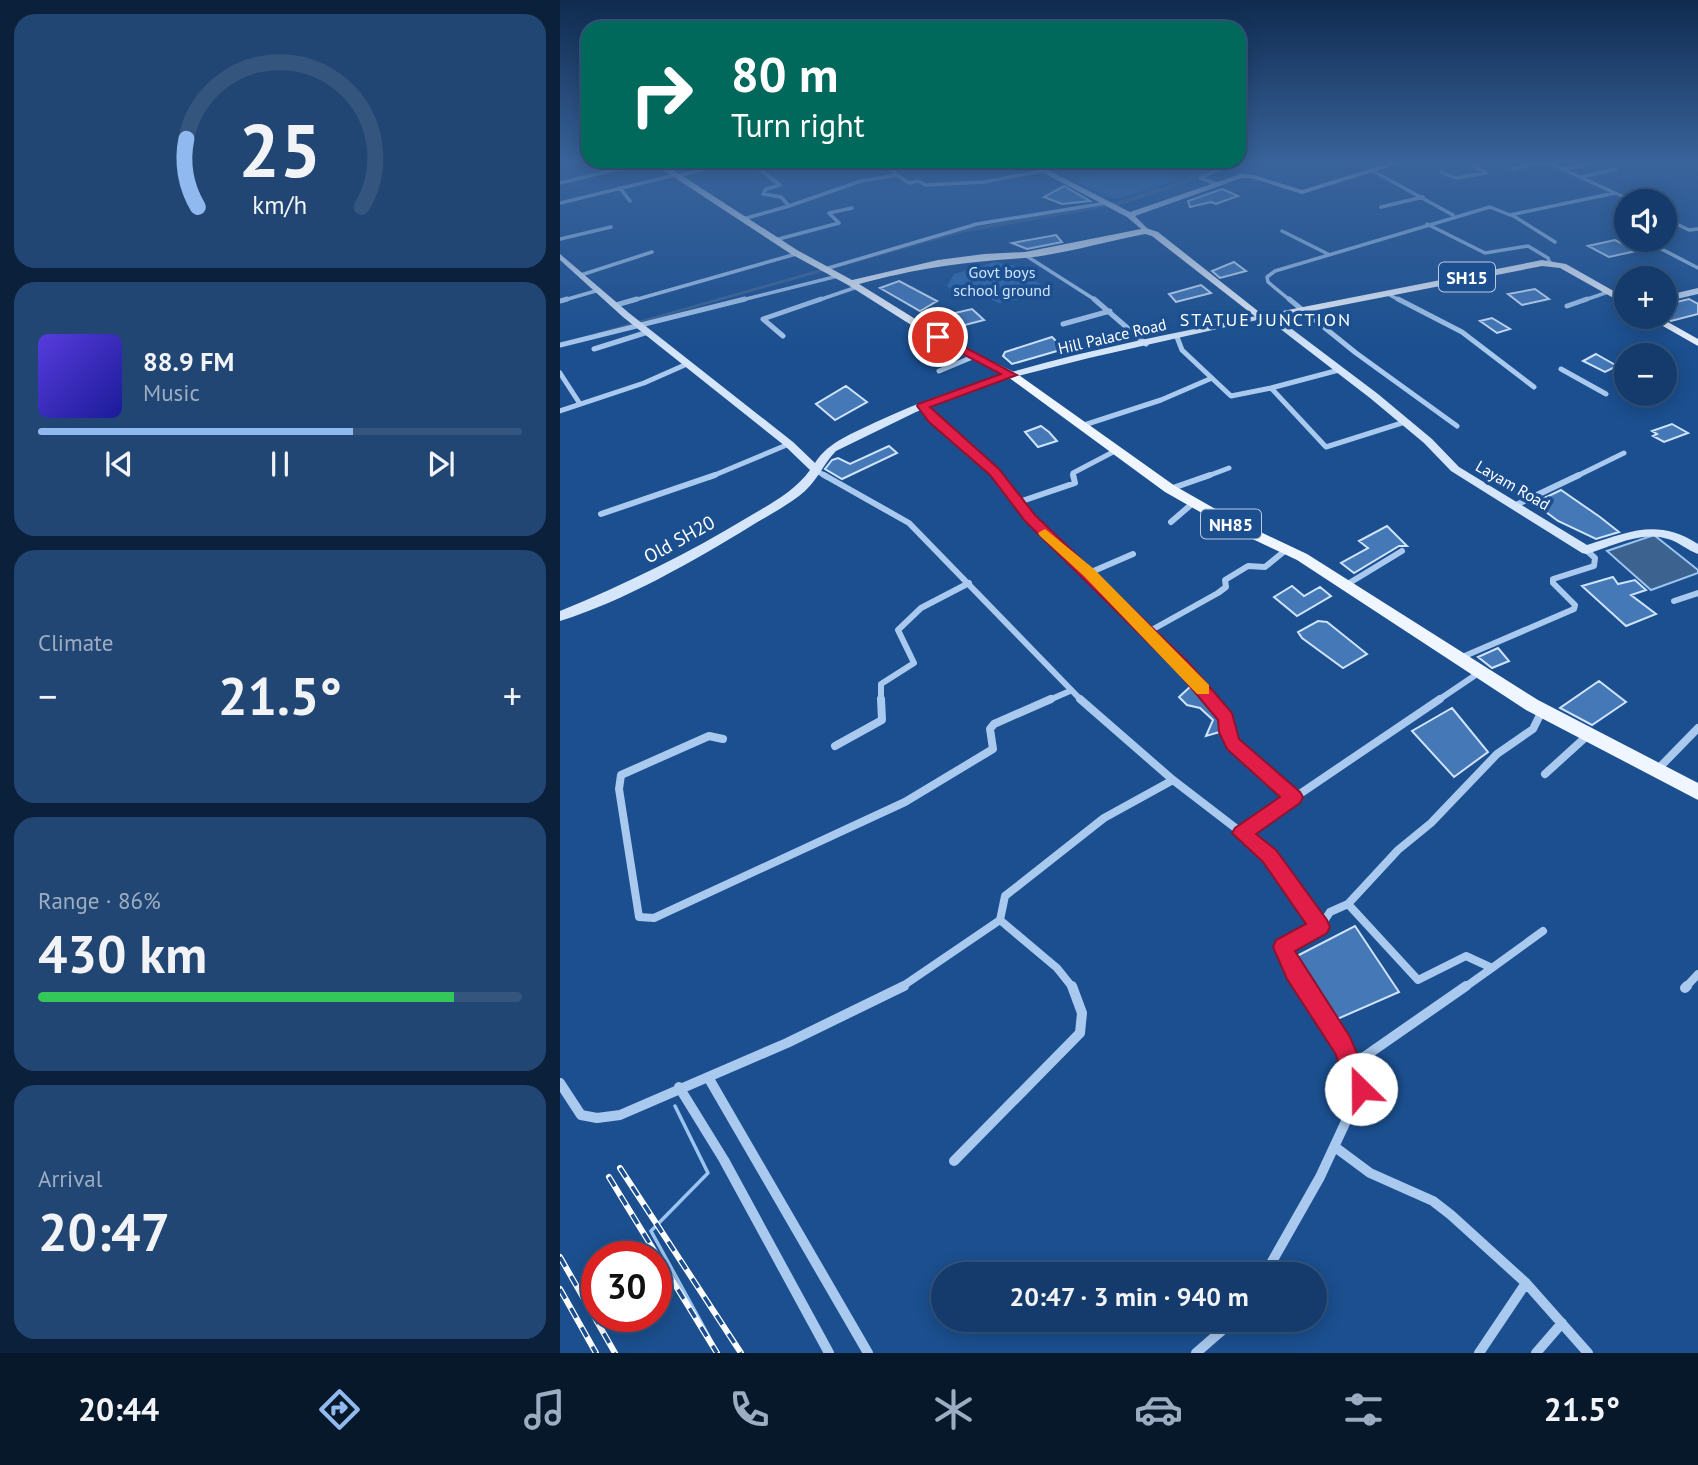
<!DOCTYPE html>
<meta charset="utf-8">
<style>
:root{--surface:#143b6b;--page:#214673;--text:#f1f3f6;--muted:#9dadc1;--line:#33557e;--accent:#90b9f0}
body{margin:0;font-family:"PT Sans",sans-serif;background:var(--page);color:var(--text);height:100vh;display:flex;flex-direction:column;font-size:26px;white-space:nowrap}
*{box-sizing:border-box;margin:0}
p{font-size:23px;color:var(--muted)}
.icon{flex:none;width:38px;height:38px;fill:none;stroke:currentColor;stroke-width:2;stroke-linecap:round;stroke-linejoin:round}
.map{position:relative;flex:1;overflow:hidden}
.details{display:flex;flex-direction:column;gap:14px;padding:14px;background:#0b203b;width:560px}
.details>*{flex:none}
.banner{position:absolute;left:21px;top:21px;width:665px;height:147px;border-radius:21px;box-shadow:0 4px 18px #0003,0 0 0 2px var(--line);background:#00695c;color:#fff;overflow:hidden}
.tools{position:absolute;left:1054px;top:189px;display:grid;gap:14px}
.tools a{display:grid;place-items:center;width:63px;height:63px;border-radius:50%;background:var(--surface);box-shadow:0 4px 18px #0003,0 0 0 2px var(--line);font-size:35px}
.speed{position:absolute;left:21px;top:1241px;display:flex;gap:14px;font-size:35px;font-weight:700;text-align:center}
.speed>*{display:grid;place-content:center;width:91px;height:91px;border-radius:50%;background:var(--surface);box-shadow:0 4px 18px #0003,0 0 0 2px var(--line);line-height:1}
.speed .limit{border:10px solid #d22;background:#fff;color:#111}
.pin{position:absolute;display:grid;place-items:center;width:60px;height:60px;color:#fff;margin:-30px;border:4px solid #fff;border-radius:50%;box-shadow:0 2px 7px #0007}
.me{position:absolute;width:77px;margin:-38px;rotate:337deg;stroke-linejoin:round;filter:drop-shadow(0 0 5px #0008)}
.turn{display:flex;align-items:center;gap:24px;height:147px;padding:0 35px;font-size:32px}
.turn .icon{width:91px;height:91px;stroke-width:2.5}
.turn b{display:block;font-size:49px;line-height:60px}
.big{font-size:52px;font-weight:700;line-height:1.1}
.details .card{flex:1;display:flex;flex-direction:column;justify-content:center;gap:10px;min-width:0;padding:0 24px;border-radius:21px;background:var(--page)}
.details .dial{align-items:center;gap:0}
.dial svg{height:182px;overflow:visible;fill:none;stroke:var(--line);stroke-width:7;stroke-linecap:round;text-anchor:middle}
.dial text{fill:var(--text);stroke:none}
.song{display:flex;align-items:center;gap:21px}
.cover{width:84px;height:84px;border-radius:10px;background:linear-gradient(135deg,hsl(250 70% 55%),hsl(240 70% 35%))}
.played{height:7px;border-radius:4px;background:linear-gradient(90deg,var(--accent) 65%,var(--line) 65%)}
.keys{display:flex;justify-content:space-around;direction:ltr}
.heat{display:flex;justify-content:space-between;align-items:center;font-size:38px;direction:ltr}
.charge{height:10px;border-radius:5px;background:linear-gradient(90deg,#34c759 86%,var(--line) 0)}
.trip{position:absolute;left:371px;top:1262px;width:396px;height:70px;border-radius:35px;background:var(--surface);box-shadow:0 4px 18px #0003,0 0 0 2px var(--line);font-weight:700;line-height:70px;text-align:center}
.tabs{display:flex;height:112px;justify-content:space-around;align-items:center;background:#08182b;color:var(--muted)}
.tabs .icon{width:49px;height:49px}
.tabs .on{color:var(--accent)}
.tabs b{font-size:32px;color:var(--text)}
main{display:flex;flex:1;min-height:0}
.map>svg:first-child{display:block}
</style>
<main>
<section class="details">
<div class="card dial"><svg viewBox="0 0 100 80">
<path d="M14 69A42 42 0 1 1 86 69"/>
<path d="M14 69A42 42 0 0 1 9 39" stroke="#90b9f0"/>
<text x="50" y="56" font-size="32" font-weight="700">25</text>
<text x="50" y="72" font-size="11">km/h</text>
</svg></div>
<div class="card">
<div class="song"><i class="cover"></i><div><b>88.9 FM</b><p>Music</p></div></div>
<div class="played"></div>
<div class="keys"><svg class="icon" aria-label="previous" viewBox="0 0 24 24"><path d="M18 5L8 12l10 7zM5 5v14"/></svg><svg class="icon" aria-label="pause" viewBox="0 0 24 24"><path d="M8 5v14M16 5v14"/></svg><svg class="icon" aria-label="next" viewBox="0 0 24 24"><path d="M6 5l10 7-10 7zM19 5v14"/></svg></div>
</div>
<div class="card"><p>Climate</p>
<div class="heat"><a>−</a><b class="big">21.5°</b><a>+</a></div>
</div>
<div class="card"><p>Range · 86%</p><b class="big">430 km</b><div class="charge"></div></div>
<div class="card"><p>Arrival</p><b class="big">20:47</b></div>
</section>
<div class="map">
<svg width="1138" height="1353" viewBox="0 0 1138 1353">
<rect width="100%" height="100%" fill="#1b4f8f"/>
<path fill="#2e69ad" d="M570,165L587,167L617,180L556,199L518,183L519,179Z
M435,262L455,266L486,288L480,295L439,303L419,293L392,290L387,286L394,274Z"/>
<path fill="#3c6290" stroke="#9cc4f0" stroke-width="2" d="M1094,535L1138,570V573L1091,590L1047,551Z"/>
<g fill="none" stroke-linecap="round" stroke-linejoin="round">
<path stroke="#9cc4f0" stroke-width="3.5" d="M115,1106L148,1173L91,1231L158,1353"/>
<path fill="#3c6290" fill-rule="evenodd" d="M661,162H668L620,185L560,205L401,233L41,334L36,333L398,230L557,202L616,183Z"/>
</g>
<path fill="#4478b7" stroke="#cfe3fa" stroke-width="2" d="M504,186L530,201L502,204L484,197Z
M662,189L678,196L656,204L651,202L630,207L628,201Z
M496,235L502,242L467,249L452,243Z
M1055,240L1076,251L1049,257L1028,246Z
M674,262L686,271L660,278L652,271Z
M339,281L377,301L360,311L320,288Z
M641,285L651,293L616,302L609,294Z
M975,289L989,299L962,305L948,294Z
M1129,299L1138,304V314L1111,321L1104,317V305Z
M412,309L424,320L382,331L369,319Z
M932,318L950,329L937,333L920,321Z
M492,337L504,349L452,364L443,356L445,352Z
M1036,354L1057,366L1045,372L1023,361Z
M286,386L307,402L275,420L256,404Z
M1112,424L1128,433L1104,442L1093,436L1097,434L1092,431Z
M481,426L489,432L497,441L478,447L465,432Z
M329,446L337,453L282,479L265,469L272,460L278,458L290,464Z
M1001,490L1040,517L1059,532L1036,539L998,521L974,503Z
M827,526L847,546H839L794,573L781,563L808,548L799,541Z
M1053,577L1058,584L1075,580L1086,590L1071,595L1096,614L1066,626L1022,586Z
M732,586L744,596L760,587L771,596L737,616L714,597Z
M758,621L767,622L807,654L783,668L742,638L738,632Z
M938,648L949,661L932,668L918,657Z
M1039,681L1066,702L1032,725L1000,708Z
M631,686L661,721L663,731L646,736L653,720L640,708L627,705L619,697Z
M892,708L928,752L894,777L852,731Z
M795,926L839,992L775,1020L735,957Z"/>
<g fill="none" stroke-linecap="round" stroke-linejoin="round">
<path stroke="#a9c9ee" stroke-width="3.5" d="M325,162L337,175
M987,162L1055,193
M953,169L983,162
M1003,169L1036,162
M813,171L893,215
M881,172L896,178L926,173L908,162
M118,176L151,167V162
M1022,177L1056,169
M0,183L87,162
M657,184L640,178L669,165L664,162
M60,188L70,201
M0,203L115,175
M229,206L301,181L337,175L349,183L358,181L366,185L424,182L482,171
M821,207L863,197
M952,215L995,242
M1104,218L1129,230L1138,229
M183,219L229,206L221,197L203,194L206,189L220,185L199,169L233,162
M867,224L925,253L968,246L988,258L990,263
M722,231L768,254
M0,239L51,227
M215,240L279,223L269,213L292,208
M1090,243L1138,268
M465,255L537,301
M265,269L417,224L546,203
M21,275L92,252
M826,293L841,301
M1,301L39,290
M71,301L236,254
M178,301L278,276
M256,301L297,287
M731,301L708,282L707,277L715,271L930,207L950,215L1055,193L1073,201
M1022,301L1048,292"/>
<path stroke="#a9c9ee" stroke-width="5" d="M534,299L586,344
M729,299L796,353L897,426
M838,299L902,332L974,387
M0,301L7,299
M56,305L77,299
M1007,306L1027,299
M503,324L550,311
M223,336L203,319L261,299
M617,337L622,350L671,396L711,388L766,447L845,422
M0,345L185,299
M34,349L88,332
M1001,369L1046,394
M379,371L415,356
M0,373L20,404
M711,388L779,370
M363,406L373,420L438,477
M0,411L84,383L127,364
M521,426L601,400L652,378
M257,471L267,477
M150,477L229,444
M514,477L513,473L555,451
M645,477L669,468
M1015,477L1064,453"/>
<path stroke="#a9c9ee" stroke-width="6" d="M264,475L349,523L522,701
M436,475C501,557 584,622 652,701
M610,489L650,475
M459,502L515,483L513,475
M956,505L1019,475
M41,514L155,475
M611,522L633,503
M529,573L573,554
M786,585L842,551
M1114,601L1138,593
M588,632L658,593L666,587L665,580L688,566L705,567L726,550
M900,658L1014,609L1015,605L993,583V579L1034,566L1035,558L1026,550
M321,701V684L354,663L338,630L361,608L409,583
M487,701L510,691
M877,701L920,672"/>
<path stroke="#a9c9ee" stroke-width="8" d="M520,699L613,780L682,833L880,699
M651,699L667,718L673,744L734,797
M163,739L149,736L61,775L59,789L79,917L94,918L345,802L433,749L430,729L434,724L491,699
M275,746L322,720L321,699
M1097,770L1138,728
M985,774L1028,735
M682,833L710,856L760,927L723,947L744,988
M788,904L858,980L906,956L932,968L904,988
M440,920L497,968L513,988
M760,927L770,912L788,904L838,850L871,823L937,754L973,729L982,711
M932,968L983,931
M340,988L440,920L445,896L544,818L613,780
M1125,988L1138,974"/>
<path stroke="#a9c9ee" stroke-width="10" d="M1125,988L1127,986
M791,1066L906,986
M148,1077L308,1353
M0,1083L21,1115L37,1118L60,1115L227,1043L344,986
M119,1087L164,1160L269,1353
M775,1147L810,1173L873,1201L891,1215L966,1283L1028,1353
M394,1161L520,1033L522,1013L512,986
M705,1274L760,1177L801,1089L782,1045L743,986
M636,1353L674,1320
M919,1353L966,1283
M976,1353L1002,1323"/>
<path fill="#d6e6fa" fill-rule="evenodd" d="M463,162H472L570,212L681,174L694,175L742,190L833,162H845L742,194L691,178H682L575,216L590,231L586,233L567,217Z
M0,254L69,313L233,442L255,463C269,441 294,433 316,422C438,365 570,343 701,315L706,318L529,358L431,383L356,412L276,451C263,464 259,478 245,491C229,505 209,515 191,526C136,560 62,602 0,621V611C66,584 129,553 190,516C212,503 235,491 250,470L225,446L63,317L0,260Z
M1138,288V294L1104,302V296Z
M706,314H712L818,394L872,439L899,467L1027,545C1070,532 1097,518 1138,544V554C1127,550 1119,542 1108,539C1081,530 1051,547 1026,554L1022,553L891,471L864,443L810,398L706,318Z"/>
<path fill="#f0f6ff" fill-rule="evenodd" d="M91,162H101L237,250L292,280L378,260L424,254L465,252L586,228L598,232L703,315L982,260L1006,264L1066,298V305L1000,268L982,266L701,321L592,236L585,234C548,241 500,255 464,258C404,262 357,268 299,284L394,343L456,373L615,486L673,519L747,554L978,700L1138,783V800L966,710L737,560L663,525L605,492L448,377L386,347L288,285L231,254Z
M1087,317H1099L1138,339V346Z"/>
<defs>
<path id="rail" d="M60,1168L181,1353
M49,1177L157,1353
M0,1257L55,1353
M0,1289L36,1353"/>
</defs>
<use href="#rail" stroke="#fff" stroke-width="6"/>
<use href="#rail" stroke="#1b4f8f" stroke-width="3.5" stroke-dasharray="11" stroke-linecap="butt"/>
</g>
<linearGradient id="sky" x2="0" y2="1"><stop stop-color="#0f2b4f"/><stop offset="0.46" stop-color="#39639b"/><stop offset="1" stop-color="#39639b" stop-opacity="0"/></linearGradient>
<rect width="1138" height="352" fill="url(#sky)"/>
<path fill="#e11d48" stroke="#92132f" stroke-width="2" d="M374,335H382L457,375L370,407L439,469L475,515L629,663L672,713L679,739L740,792L743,797L740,803L696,834L716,850L767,920L770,927L767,933L735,951L790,1037L812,1089L809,1097L801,1100L793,1097L775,1053L727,979L713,947L716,940L746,924L703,862L672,833L675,828L720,797L667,749L659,732L658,720L618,672L465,521L430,475L369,422L357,406L358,404L441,374L374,339Z"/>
<path fill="#f59e0b" d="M485,529L534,569L649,685V694H637L524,576L480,536L478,533Z"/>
<g text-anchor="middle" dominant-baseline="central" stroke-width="7" stroke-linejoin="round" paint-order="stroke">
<g font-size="16" fill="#cfe3fa" stroke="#1b4f8f">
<text x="442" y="272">Govt boys<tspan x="442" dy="18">school ground</tspan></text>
</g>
<g font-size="16" fill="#fff" stroke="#1b4f8f">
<text transform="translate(552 336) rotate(-13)">Hill Palace Road</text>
<text transform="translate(953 485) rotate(30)">Layam Road</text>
</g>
<g fill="#1b4f8f" stroke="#bbcadd" stroke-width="2">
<rect x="879" y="262.5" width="56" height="29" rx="5"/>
<rect x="641" y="509.5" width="60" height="29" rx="5"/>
</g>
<g font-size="18" font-weight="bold" fill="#fff">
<text x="907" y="277">SH15</text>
<text x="671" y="524">NH85</text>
</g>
<g font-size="18" letter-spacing="2" fill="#fff" stroke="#1b4f8f">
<text x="706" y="319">STATUE JUNCTION</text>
</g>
<g font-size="19" fill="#fff" stroke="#1b4f8f">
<text transform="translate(119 539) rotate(-29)">Old SH20</text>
</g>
</g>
</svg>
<div class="tools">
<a><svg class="icon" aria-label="sound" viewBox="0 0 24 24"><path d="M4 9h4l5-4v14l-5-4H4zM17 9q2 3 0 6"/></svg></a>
<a>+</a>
<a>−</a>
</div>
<div class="speed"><div class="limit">30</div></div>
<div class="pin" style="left:378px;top:337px;background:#d93025"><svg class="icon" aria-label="arrive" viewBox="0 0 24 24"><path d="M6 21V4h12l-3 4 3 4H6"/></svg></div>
<svg class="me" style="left:801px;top:1089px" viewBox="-20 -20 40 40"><circle r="19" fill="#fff"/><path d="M0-13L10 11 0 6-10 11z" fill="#e11d48"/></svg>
<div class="trip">20:47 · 3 min · 940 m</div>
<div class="banner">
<div class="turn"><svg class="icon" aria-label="right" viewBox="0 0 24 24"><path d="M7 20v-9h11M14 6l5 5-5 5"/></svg><div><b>80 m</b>Turn right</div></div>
</div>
</div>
</main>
<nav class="tabs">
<b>20:44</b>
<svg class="icon on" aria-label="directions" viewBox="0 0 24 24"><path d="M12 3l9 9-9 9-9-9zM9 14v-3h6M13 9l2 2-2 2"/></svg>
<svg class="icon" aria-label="music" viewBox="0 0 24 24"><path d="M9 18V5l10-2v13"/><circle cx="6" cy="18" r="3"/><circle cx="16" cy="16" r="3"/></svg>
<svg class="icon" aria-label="phone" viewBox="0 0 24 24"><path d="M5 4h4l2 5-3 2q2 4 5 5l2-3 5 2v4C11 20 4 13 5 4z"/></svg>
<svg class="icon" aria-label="climate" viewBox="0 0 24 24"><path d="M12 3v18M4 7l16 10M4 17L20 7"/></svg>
<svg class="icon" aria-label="car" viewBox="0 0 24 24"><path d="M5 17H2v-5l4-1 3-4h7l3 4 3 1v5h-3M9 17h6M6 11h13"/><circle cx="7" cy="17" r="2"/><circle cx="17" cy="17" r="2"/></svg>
<svg class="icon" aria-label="filters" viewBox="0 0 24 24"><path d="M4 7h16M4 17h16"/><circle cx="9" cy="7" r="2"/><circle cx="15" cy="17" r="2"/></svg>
<b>21.5°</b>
</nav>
